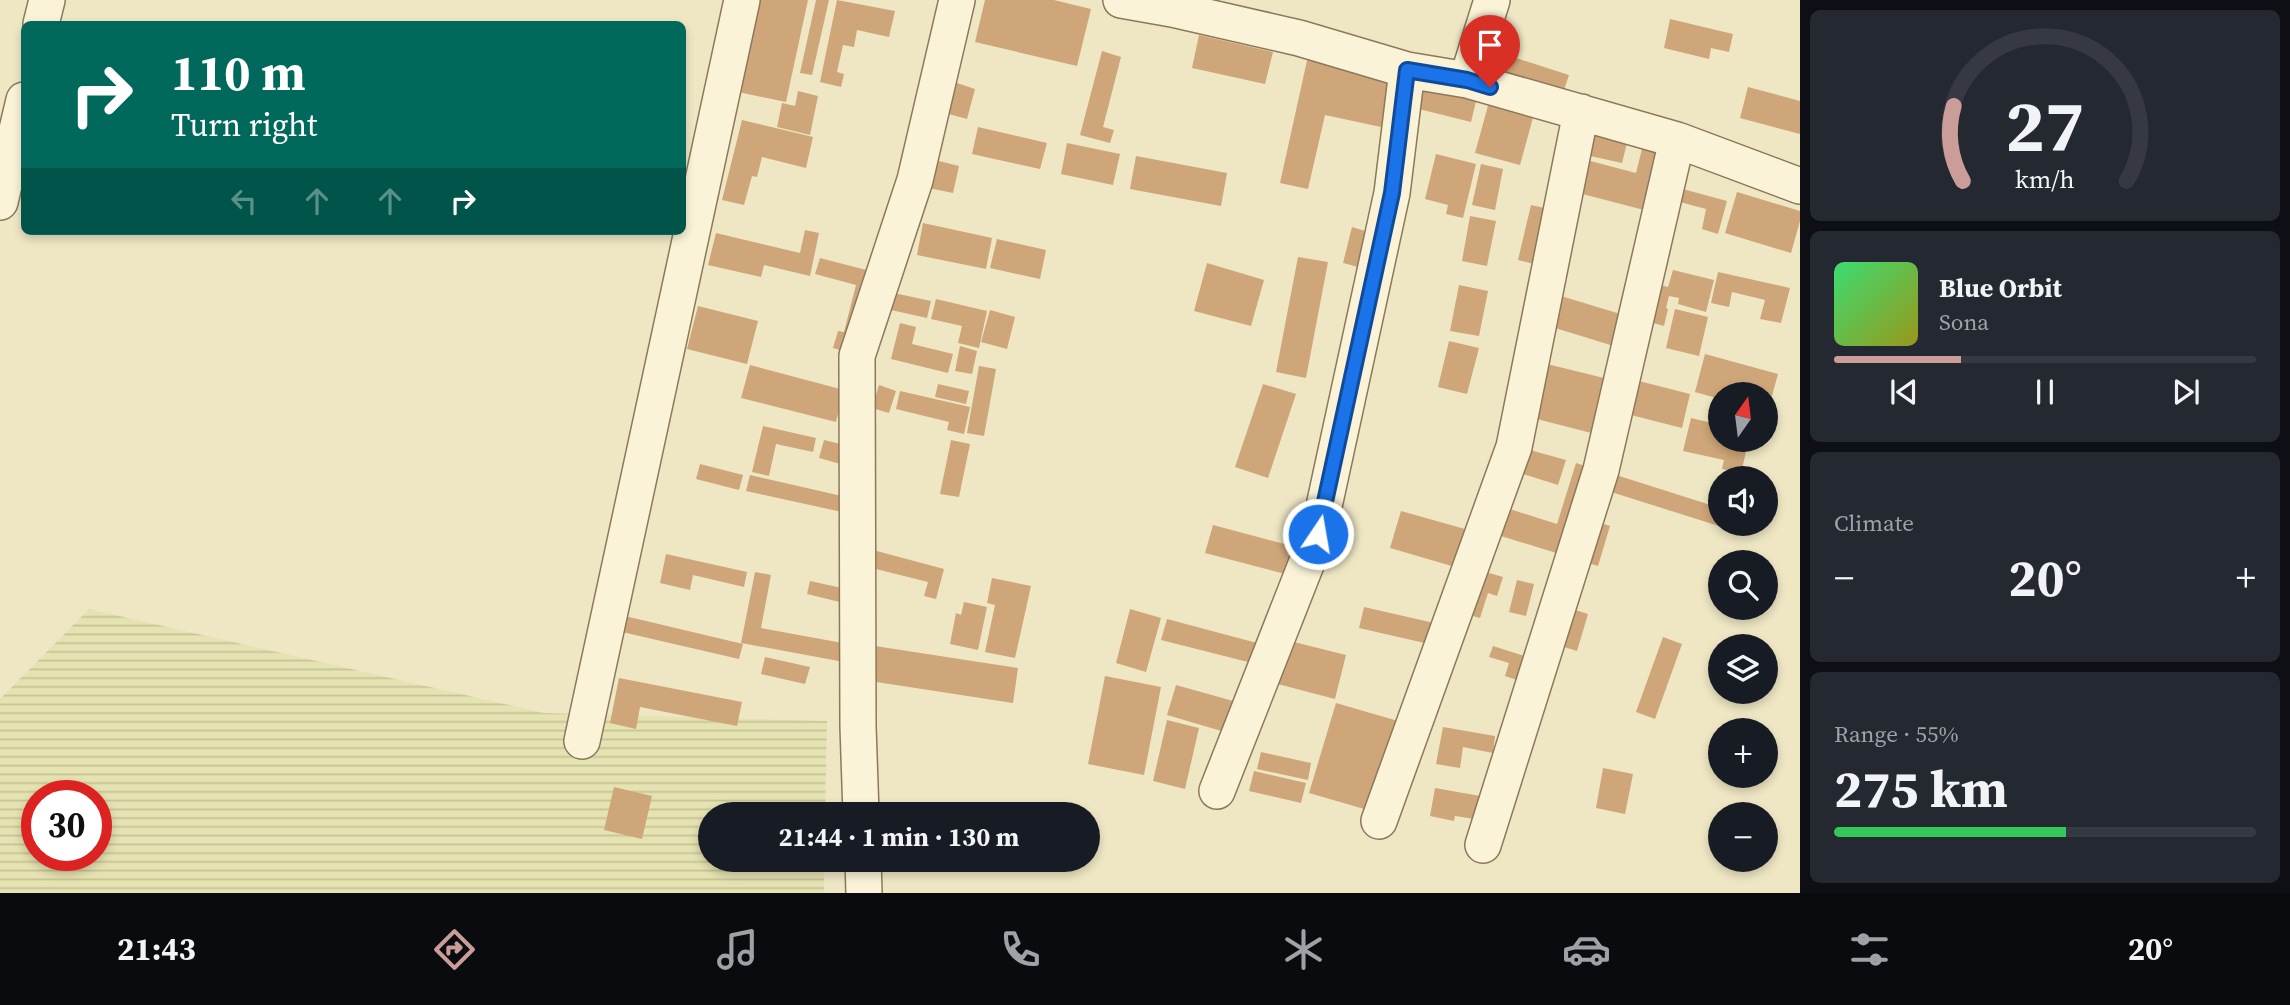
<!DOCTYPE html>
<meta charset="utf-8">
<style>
:root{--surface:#171b24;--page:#242831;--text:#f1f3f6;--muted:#9ea1a6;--line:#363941;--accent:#ca9d99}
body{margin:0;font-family:"Source Serif 4",serif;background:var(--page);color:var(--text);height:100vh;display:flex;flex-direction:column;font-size:26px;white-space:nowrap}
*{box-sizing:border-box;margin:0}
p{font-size:23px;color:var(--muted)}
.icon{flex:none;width:38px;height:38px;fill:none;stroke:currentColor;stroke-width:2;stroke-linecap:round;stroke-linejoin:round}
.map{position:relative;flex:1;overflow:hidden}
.details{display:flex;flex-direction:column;gap:10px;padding:10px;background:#0d0f14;width:490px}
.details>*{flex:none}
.hud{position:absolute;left:21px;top:21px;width:665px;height:214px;border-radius:10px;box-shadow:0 4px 10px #0003;background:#00695c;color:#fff;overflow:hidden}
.needle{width:46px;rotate:14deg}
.fabs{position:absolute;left:1708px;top:382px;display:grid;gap:14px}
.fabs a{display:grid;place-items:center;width:70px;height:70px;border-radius:50%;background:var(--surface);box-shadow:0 4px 10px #0003;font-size:35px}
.speed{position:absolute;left:21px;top:780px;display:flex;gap:14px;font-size:35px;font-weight:700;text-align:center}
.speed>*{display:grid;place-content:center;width:91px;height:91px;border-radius:50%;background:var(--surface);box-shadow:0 4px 10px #0003;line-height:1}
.speed .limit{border:10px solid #d22;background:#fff;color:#111}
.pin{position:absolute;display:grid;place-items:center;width:60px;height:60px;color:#fff;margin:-72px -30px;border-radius:50% 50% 50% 0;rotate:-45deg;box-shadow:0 0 7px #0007}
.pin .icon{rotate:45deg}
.me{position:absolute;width:77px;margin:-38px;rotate:12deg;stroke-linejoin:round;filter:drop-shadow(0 0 5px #0008)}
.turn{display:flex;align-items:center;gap:24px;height:147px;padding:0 35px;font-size:32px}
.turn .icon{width:91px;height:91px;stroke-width:2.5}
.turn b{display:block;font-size:49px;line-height:60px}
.lanes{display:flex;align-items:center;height:66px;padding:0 35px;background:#0003;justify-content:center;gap:35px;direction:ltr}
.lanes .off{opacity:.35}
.big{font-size:52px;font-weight:700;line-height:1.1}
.details .tile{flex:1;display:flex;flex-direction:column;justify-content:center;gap:10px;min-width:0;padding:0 24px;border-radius:10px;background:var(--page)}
.details .dial{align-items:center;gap:0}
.dial svg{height:182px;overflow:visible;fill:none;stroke:var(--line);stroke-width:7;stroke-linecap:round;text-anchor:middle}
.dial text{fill:var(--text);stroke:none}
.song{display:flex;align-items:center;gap:21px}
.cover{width:84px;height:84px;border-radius:10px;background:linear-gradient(135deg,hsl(140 70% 55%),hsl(60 70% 35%))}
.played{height:7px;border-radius:4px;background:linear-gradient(90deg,var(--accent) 30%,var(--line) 30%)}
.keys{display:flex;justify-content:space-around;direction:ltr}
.heat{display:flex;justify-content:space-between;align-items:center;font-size:38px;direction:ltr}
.charge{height:10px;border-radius:5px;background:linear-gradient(90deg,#34c759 55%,var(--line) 0)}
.trip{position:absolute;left:698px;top:802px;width:402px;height:70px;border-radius:35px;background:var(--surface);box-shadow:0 4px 10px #0003;font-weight:700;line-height:70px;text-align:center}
.dock{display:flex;height:112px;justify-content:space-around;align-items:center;background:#090b0e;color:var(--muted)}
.dock .icon{width:49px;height:49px}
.dock .selected{color:var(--accent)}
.dock b{font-size:32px;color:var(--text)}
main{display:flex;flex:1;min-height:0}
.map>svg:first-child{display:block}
</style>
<main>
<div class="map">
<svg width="1800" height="893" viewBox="0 0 1800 893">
<defs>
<pattern id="farmland-rules" width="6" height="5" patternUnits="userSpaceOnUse" patternTransform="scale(1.75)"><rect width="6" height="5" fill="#e5e3b1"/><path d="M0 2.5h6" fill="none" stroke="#c5c398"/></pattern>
</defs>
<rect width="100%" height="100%" fill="#efe7c4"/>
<path fill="url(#farmland-rules)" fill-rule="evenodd" d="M89,609L544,713L827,721L825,814H710V859H824V893H0V699ZM37,796H96V856H37Z"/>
<path fill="#cea679" d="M758,0H808L786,102L738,92Z
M816,0H829L812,75L800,73Z
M837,0L895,11L889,37L857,30L854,47L843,45L837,72L844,74L841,87L820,82Z
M985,0H1054L1091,9L1077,66L975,42Z
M1670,19L1733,34L1729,52L1711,48L1709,59L1664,48Z
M1498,30L1516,36L1510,56L1569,75L1563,93L1486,68Z
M1199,35L1273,52L1265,84L1192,68Z
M1102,51L1121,57L1103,127L1114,130L1110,143L1080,135Z
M1308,56L1393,74L1381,127L1325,115L1308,189L1280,183Z
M1418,78L1478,93L1471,122L1411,107Z
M954,82L975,89L967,119L945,113Z
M1748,87L1800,101V134L1740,118Z
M798,91L818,96L810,135L777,127L782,103L795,106Z
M1489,102L1534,114L1520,165L1475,153Z
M742,120L813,137L806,168L762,157L757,177L752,176L744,205L722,200Z
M978,127L1047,143L1040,169L972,154Z
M1583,128L1628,139L1622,163L1577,153Z
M1067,143L1120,154L1113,185L1061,174Z
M1643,145L1660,150L1644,210L1571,191L1579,158L1636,173Z
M1436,154L1476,164L1463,218L1446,214L1448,205L1425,199Z
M1136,156L1227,173L1221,206L1130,189Z
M931,159L959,166L953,193L924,187Z
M1481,164L1503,169L1495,210L1472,205Z
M1668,185L1727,201L1718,234L1702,229L1706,209L1665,198Z
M1737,192L1800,211V221L1791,253L1725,233Z
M1531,205L1553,210L1539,265L1518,260Z
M1470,216L1496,221L1487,266L1462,261Z
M923,223L992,238L986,269L917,255Z
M1352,227L1375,234L1366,269L1343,263Z
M805,230L819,233L810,276L764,265L761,277L708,265L716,233L800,253Z
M997,239L1046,250L1040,279L990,268Z
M1298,257L1328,262L1306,378L1276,372Z
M820,258L874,272L853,354L833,348L838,331L844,332L856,285L815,274Z
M1207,263L1264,280L1251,326L1194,311Z
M1673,270L1714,280L1706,312L1678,304L1679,298L1669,296L1666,308L1668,309L1664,326L1646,321L1655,283L1668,287Z
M1718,272L1790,288L1781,323L1760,319L1765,300L1732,292L1729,307L1711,303Z
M1459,285L1488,291L1479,336L1450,331Z
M894,293L931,301L927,318L891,310Z
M1551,293L1627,316L1617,347L1542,324Z
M936,299L987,311L979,348L958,343L962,326L931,319Z
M698,306L758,321L747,364L687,349Z
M1675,309L1708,317L1699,356L1666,348Z
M990,310L1015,317L1007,349L981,342Z
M900,323L916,327L912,344L953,354L948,373L891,359Z
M1449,341L1479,348L1467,394L1438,387Z
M960,346L977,351L972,374L955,371Z
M1705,354L1778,374L1770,403L1766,402V394L1729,392L1728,394H1720V399L1695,392Z
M1543,363L1612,380L1599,435L1529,417Z
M750,365L844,390L836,422L741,398Z
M979,366L996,369L984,436L967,433Z
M1635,380L1690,394L1682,428L1627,414Z
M938,384L969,391L966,404L935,397Z
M1263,384L1296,394L1268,478L1235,467Z
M879,385L896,391L889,413L872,408Z
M900,391L970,407L964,434L947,430L949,422L896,409Z
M1691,418L1720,425V439H1749L1741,473L1722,469L1724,460L1683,451Z
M763,426L816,438L813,452L776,444L769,476L752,472Z
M824,440L849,446L844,465L819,458Z
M951,440L970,444L959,497L940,494Z
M1530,450L1566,460L1558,485L1523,474Z
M1576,463L1594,469L1566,556L1488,532L1497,505L1557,524Z
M700,464L743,475L739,490L696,479Z
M1613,474L1720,508L1722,527L1608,491Z
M750,475L846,497L842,512L746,491Z
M1401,511L1472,531L1462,569L1390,548Z
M1594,521L1610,526L1598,566L1582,561Z
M1213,525L1292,546L1285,574L1205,553Z
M873,550L944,569L936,599L924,596L928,582L868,567Z
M666,554L747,572L744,587L693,575L690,590L660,583Z
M1475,569L1503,577L1497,596L1488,593L1480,618L1462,613Z
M755,572L771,575L761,628L848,644L844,662L741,643Z
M992,578L1031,586L1015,658L985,652L995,605L987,603Z
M1517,580L1534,584L1526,616L1509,612Z
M810,581L851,590L848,604L807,594Z
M964,602L987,607L978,650L950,644L956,613L961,615Z
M1364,607L1434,623L1429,644L1359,628Z
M1566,607L1588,614L1577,651L1554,644Z
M1130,609L1161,618L1146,672L1116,663Z
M625,616L743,644L739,659L622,632Z
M1167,619L1257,643L1252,663L1161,640Z
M1663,637L1682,644L1655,719L1636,712Z
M1278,638L1346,655L1335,699L1266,681Z
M875,646L1018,668L1013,703L870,681Z
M1493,646L1531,658L1523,682L1505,676L1509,663L1489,657Z
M765,657L810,667L805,684L761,674Z
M1105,676L1161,687L1144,775L1088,764Z
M619,678L742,702L737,726L640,707L636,729L610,723Z
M1176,685L1244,704L1235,735L1167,715Z
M1336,703L1398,721L1371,811L1309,793Z
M1167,720L1199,728L1185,789L1153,781Z
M1443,727L1495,736L1493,753L1463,747L1460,768L1436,764Z
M1261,752L1311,763L1308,780L1257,769Z
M1603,768L1633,774L1625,814L1596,808Z
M1254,771L1306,783L1301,803L1249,791Z
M614,787L652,796L642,839L604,830Z
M1435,788L1480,796L1475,819L1455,816L1454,821L1430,816Z"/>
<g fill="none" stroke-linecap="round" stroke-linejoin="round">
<defs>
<path id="street" d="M1121,0L1172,9L1299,38L1407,70L1467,80L1677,140L1800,186
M41,24L47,0
M1467,80L1492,0
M0,202L24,100
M582,741L742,0
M1217,791L1318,534L1392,193L1407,70
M861,814L858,726L857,356L915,180L957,0
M1379,821L1514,447L1581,112
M1483,845L1601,470L1677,140
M863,859L864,893"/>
</defs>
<use href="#street" stroke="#8b795a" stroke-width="38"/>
<use href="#street" stroke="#faf3d8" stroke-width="35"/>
</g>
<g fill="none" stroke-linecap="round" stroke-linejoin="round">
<defs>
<path id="route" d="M1318,534L1392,193L1407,70L1467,80L1490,87"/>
</defs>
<use href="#route" stroke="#114b97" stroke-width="18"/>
<use href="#route" stroke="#1a73e8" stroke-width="12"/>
</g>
</svg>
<div class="fabs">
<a><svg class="needle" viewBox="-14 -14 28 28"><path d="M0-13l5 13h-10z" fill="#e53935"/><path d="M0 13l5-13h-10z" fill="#9ea1a6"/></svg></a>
<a><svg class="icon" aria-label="sound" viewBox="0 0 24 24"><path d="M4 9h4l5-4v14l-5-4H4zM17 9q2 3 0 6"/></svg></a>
<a><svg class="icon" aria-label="search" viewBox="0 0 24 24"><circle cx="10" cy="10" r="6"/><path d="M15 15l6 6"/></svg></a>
<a><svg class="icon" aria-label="layers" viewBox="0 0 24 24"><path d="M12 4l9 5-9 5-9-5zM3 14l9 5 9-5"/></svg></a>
<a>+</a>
<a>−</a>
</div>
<div class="speed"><div class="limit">30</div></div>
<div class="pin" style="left:1490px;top:87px;background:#d93025"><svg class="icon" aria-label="arrive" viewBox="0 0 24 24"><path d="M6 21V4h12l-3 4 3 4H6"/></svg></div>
<svg class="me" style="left:1318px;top:534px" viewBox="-20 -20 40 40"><circle r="17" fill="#1a73e8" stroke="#fff" stroke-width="3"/><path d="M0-11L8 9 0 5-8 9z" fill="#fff"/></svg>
<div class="trip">21:44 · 1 min · 130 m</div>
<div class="hud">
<div class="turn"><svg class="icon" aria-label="right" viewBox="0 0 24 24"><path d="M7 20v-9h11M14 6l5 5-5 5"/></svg><div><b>110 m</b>Turn right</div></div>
<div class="lanes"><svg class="icon off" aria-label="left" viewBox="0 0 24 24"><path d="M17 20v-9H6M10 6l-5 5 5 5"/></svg><svg class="icon off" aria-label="ahead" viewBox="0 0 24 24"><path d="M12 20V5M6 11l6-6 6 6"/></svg><svg class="icon off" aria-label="ahead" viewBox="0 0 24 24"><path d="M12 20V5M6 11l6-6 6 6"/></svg><svg class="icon" aria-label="right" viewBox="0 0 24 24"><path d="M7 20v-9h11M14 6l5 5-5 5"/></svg></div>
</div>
</div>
<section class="details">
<div class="tile dial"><svg viewBox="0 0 100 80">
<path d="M14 69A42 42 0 1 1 86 69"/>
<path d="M14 69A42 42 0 0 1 10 36" stroke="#ca9d99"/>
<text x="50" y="56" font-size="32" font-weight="700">27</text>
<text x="50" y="72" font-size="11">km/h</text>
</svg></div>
<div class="tile">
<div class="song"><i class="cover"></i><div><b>Blue Orbit</b><p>Sona</p></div></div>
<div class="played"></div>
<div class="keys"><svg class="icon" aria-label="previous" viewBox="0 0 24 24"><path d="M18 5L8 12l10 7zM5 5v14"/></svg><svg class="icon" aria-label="pause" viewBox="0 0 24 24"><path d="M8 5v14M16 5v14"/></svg><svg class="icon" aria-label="next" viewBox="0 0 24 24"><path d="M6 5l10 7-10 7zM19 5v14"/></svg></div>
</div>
<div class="tile"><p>Climate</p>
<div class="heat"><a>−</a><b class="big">20°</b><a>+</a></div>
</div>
<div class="tile"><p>Range · 55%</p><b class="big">275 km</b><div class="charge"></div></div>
</section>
</main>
<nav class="dock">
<b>21:43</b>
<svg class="icon selected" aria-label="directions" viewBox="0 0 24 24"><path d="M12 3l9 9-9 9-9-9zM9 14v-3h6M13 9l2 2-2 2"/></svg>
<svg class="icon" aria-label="music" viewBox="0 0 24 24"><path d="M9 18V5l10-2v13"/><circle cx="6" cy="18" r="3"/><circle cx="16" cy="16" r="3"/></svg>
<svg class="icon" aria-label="phone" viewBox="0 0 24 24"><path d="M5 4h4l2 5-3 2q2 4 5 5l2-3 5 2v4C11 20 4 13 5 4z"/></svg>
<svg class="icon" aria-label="climate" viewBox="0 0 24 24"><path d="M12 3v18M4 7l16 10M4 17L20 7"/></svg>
<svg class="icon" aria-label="car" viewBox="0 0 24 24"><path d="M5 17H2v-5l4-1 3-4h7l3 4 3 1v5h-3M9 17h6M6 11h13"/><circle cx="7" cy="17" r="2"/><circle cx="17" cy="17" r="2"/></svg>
<svg class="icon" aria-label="filters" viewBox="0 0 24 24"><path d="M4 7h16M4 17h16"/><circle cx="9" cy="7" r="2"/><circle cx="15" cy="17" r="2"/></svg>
<b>20°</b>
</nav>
